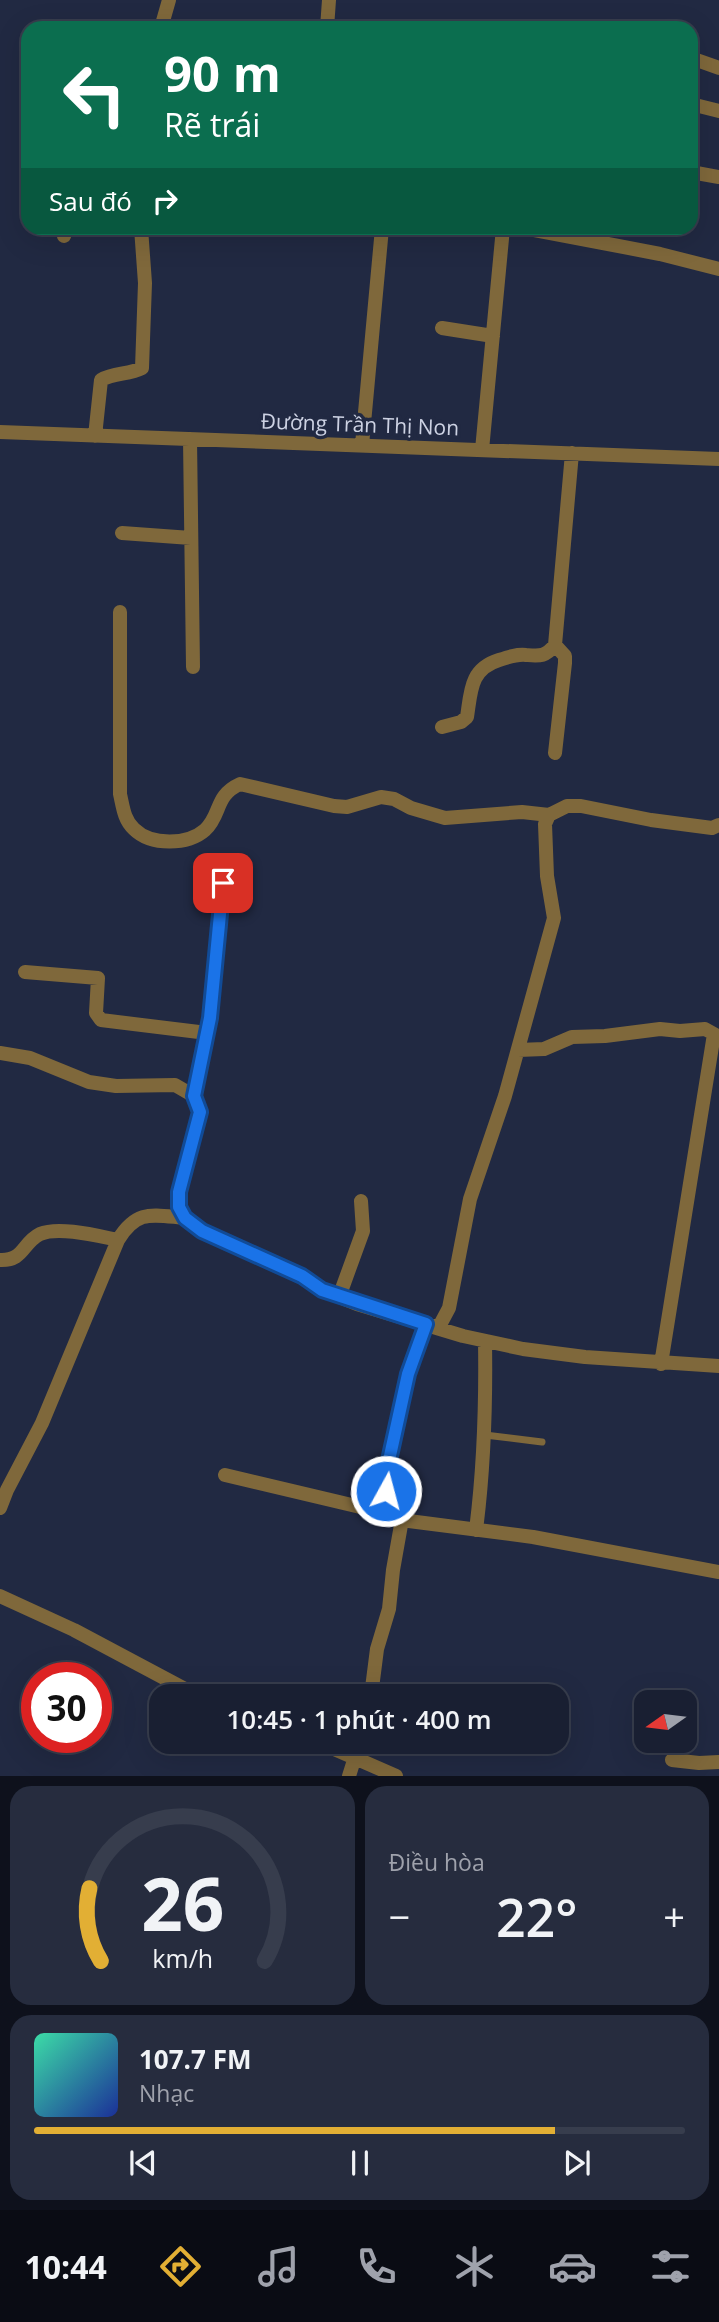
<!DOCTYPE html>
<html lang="vi">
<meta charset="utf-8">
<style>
:root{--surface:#191f32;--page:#262c3e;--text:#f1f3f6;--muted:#9fa2ac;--line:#373d4d;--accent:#e2af34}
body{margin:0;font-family:"Open Sans",sans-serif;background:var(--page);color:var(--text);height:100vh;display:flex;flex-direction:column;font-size:26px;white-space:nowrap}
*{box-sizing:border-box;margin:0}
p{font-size:23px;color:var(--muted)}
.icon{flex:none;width:38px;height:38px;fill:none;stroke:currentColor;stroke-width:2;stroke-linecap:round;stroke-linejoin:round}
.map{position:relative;height:1776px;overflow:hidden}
.side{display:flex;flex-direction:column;gap:10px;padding:10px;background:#0e111c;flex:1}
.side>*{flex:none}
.top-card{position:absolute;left:21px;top:21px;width:677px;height:214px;border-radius:21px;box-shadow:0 7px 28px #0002,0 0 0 2px var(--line);background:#0b6e4f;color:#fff;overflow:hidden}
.needle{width:46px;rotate:256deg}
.controls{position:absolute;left:634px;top:1690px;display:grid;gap:14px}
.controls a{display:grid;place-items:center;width:63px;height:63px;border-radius:14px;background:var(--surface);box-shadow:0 7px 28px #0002,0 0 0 2px var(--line);font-size:35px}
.speed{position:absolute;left:21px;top:1662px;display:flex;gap:14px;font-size:35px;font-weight:700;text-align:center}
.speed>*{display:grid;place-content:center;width:91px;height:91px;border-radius:50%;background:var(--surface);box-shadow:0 7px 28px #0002,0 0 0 2px var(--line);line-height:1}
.speed .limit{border:10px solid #d22;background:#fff;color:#111}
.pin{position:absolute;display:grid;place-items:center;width:60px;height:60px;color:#fff;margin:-30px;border-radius:14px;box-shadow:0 4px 10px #0006}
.me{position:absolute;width:77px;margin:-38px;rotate:7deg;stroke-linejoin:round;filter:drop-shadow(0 0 5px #0008)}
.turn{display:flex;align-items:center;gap:24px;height:147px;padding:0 28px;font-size:32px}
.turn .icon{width:91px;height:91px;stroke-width:2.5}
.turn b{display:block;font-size:49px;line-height:60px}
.then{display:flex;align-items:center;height:66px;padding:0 28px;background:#0003;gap:14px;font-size:26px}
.big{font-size:52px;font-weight:600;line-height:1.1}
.side .widget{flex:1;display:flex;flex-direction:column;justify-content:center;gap:10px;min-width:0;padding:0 24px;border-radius:21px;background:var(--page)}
.side .dial{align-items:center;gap:0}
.dial svg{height:182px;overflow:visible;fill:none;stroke:var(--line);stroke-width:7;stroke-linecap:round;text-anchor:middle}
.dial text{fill:var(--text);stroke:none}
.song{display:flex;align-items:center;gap:21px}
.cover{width:84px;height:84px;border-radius:10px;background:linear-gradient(135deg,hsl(160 70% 55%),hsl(230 70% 35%))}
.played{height:7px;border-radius:4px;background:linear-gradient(90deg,var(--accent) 80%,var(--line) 80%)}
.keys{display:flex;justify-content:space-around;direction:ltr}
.heat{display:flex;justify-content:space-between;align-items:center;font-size:38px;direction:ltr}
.side .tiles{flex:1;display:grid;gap:10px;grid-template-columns:1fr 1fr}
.widget:last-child{grid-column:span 2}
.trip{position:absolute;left:149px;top:1684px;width:420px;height:70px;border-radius:21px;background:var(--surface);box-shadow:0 7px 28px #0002,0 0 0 2px var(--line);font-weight:600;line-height:70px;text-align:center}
.tabs{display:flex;height:112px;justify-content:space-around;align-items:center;background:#0a0c14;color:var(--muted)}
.tabs .icon{width:49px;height:49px}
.tabs .selected{color:var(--accent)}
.tabs b{font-size:32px;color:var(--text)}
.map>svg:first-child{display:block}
</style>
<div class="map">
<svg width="719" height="1776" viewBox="0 0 719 1776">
<rect width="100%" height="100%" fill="#212942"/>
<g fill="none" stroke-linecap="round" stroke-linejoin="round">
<path stroke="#7f683b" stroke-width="7" d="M485,1435L542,1442"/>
<path stroke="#7f683b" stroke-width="14" d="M161,28L169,0
M327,28L329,0
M691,58L719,68
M691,104L719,111
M691,172L719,177
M524,228L660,254L719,269
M64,236L67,228
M442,328L493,336
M0,432L719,459
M95,436L101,380C114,372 129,375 142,368L145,283L141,228
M190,439L193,667
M362,445L382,228
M482,450L503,228
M122,533L191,538
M120,612V794C123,807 124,820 134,829C151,846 188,845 205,830C222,814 214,796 240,784L334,806L347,807L381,797L394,799L411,808L445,818L522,812L549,815
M442,727L461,722L467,717C471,691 470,669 499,660C508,657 517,654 526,655C540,656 545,657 555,645
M555,753L565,663V656L555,645L572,453
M25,972L98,978L96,1013L101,1020L207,1033
M518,1050L544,1049L572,1037L605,1036L660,1029L680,1031L705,1029L714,1034L661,1364
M0,1053L30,1058L89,1082L116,1086L175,1085L194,1096L199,1112L179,1192V1207L185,1218L202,1231L287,1268L302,1276L322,1290L357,1304L463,1336L523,1349L585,1357L719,1366
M194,1096L210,1018L223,883
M0,1260C24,1261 22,1243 40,1234C59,1226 98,1236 118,1240
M339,1297L363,1231L361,1201
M434,1327L441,1323L449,1308L470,1199L505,1096L554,918L547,876L545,824L549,815L567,806H581L651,820L712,828L719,825
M225,1475L394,1515
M0,1508L7,1490L42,1423L118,1240C137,1209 152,1215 185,1218
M401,1520L533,1537L719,1572
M476,1530C484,1467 486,1404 485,1341
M0,1596L74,1630L198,1696
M371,1696L377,1649L389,1609L393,1570L401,1525V1520L394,1515L389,1503L386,1491V1473L408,1374L426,1324
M316,1741L396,1776
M672,1760L699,1763L719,1762
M349,1776L360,1741"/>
</g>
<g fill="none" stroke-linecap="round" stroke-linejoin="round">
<defs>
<path id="route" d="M223,883L210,1018L194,1096L200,1112L179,1192V1207L185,1218L202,1231L302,1276L322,1290L426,1324L408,1374L386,1474V1491"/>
</defs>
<use href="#route" stroke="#114b97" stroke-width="18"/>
<use href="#route" stroke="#1a73e8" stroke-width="12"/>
</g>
<g text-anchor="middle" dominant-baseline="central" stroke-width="7" stroke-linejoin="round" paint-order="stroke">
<g font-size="21" fill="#cdd2e3" stroke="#212942">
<text transform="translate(360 424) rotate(2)">Đường Trần Thị Non</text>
</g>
</g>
</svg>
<div class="controls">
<a><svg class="needle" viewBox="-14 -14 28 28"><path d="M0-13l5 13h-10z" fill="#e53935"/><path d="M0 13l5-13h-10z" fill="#9fa2ac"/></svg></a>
</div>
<div class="speed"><div class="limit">30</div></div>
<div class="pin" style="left:223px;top:883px;background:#d93025"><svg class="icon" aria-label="arrive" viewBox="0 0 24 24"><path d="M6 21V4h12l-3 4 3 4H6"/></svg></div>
<svg class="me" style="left:386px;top:1491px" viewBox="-20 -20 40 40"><circle r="17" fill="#1a73e8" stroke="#fff" stroke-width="3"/><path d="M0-11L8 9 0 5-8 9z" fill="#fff"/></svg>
<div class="trip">10:45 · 1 phút · 400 m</div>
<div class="top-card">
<div class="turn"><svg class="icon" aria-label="left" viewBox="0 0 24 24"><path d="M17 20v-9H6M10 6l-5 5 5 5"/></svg><div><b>90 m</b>Rẽ trái</div></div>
<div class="then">Sau đó<svg class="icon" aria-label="right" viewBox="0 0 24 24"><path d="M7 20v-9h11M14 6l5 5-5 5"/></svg></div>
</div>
</div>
<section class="side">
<div class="tiles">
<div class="widget dial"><svg viewBox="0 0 100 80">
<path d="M14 69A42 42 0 1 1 86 69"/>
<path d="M14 69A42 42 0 0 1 9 37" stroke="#e2af34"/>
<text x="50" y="56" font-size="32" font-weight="700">26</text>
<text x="50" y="72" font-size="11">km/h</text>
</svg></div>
<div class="widget"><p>Điều hòa</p>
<div class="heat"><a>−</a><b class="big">22°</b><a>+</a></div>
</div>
<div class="widget">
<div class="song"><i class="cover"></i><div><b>107.7 FM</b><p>Nhạc</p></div></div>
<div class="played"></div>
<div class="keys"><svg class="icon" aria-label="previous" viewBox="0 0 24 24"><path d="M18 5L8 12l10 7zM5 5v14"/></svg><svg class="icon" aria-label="pause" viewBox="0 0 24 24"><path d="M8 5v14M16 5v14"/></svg><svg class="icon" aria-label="next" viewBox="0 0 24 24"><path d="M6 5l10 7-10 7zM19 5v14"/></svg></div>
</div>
</div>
</section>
<nav class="tabs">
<b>10:44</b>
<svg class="icon selected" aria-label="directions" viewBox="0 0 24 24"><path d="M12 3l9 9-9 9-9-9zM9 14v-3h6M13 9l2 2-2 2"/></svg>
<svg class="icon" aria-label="music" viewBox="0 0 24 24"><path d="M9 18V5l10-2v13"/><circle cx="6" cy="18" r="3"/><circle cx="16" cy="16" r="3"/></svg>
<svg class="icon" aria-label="phone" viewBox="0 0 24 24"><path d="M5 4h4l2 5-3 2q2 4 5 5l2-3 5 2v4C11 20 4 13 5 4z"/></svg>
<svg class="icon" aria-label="climate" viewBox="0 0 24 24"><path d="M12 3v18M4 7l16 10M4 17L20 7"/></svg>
<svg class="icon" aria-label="car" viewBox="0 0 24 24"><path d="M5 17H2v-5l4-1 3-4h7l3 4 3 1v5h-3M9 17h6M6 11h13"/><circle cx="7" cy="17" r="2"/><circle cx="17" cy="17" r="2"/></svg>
<svg class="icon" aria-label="filters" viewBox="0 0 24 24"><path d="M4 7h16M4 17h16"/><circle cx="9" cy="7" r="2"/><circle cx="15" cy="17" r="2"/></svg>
</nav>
